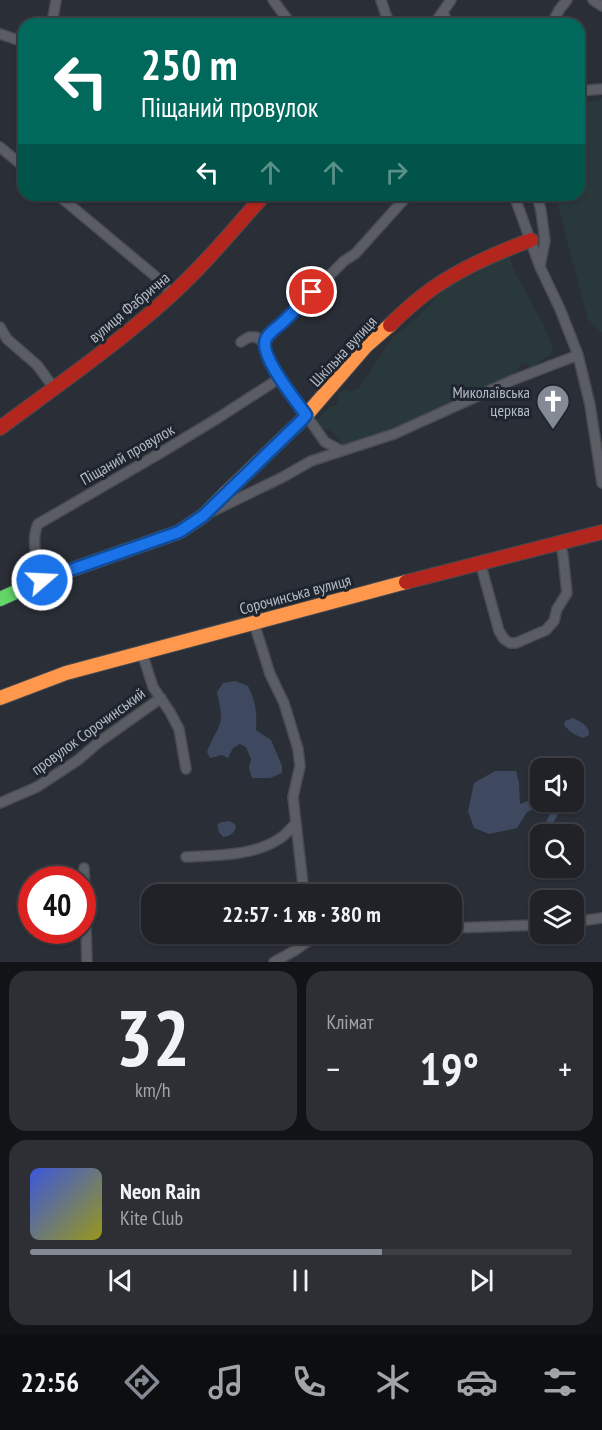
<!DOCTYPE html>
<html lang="uk">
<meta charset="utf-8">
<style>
:root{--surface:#202228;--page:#2d2f34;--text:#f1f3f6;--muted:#a2a4a8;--line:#3d3f45;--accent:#848a94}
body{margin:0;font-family:"PT Sans Narrow",sans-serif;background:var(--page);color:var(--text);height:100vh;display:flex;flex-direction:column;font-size:22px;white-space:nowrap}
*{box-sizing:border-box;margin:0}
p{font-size:20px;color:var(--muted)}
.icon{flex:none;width:33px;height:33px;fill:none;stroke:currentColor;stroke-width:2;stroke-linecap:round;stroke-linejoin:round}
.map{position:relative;height:962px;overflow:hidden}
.details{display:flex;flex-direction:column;gap:9px;padding:9px;background:#121316;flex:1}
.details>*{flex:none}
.banner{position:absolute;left:18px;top:18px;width:567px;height:183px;border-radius:18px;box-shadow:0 2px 4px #0004,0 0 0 2px var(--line);background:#00695c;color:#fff;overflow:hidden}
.fabs{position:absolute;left:530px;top:758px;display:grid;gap:12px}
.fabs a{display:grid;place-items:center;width:54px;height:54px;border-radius:12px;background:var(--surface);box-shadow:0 2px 4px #0004,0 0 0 2px var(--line);font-size:30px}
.speed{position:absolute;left:18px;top:866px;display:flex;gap:12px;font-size:30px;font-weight:700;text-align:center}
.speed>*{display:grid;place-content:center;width:78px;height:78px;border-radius:50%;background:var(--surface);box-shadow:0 2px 4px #0004,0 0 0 2px var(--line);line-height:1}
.speed .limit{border:9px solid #d22;background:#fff;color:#111}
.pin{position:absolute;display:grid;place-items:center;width:51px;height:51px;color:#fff;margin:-26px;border:3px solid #fff;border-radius:50%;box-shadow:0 2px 6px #0007}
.me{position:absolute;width:66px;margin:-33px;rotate:71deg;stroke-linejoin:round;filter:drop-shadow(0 0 4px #0008)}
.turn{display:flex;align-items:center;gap:21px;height:126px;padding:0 24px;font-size:27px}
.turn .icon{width:78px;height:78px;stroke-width:2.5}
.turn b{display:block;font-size:42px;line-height:51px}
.lanes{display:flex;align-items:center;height:57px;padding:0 24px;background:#0003;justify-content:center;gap:30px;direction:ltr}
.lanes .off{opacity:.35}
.big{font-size:45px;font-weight:700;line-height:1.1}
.details .tile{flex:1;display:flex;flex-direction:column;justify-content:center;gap:9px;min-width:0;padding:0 21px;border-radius:18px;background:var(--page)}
.details .dial{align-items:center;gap:0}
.dial b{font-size:78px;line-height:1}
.song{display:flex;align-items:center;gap:18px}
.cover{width:72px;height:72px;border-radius:9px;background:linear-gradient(135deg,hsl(230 70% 55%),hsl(60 70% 35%))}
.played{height:6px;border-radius:3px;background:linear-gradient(90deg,var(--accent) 65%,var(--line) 65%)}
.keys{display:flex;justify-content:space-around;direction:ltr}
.heat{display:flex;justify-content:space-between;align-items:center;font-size:33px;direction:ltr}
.details .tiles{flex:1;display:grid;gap:9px;grid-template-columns:1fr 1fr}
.tile:last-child{grid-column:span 2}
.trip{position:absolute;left:141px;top:884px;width:321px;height:60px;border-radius:18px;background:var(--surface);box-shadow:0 2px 4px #0004,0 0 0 2px var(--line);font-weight:700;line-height:60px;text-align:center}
.tabs{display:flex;height:96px;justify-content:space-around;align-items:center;background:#0d0e10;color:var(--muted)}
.tabs .icon{width:42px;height:42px}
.tabs .selected{color:var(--accent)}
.tabs b{font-size:27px;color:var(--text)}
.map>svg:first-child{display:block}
</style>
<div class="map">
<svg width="602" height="962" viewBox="0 0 602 962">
<rect width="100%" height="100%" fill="#2a2e36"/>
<path fill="#29383b" d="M602,99V333L588,319L555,195H579V105Z
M510,257C514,276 526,291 535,309C542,321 548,335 553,348C549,358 550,354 543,359C539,362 538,365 535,368L529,367L526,363L519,366L517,372L506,379L432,414L347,449L329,429H320L316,421L329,407L338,404L337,399L339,393L346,390L351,392L359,388L392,338L418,317L437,296L451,284L474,274L495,262Z"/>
<path fill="#3e495f" d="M235,681L248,686C256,702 257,713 256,730L271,740L282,766V773L270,778H252L249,768L251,759L246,747L240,744L233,748L228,758L222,755L210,758L207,752C210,741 222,726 221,716C221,708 218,699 217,692L223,683Z
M573,718C580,722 590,725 589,735L583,738C575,735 570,732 564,725L565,721Z
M495,771H516L519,783L520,804L537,798L558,810L557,816L548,831L542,830L550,814L538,807L527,812L517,828L489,834L474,828L468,811L474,783Z
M229,821L235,824L236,828C233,834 230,836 223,837C219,833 217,830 218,824L222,822Z"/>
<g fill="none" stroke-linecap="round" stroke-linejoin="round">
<defs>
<path id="street" d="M273,0L291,24
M381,0L386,15L390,24
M593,0L602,6
M443,12L448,24
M52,24L56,0
M432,24L437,20L451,0
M552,24L559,10L567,0
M0,34L24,42
M579,91L602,89
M0,147L24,167
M58,195L155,276L172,294
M514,195L540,267L560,309L578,355L590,405L602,483
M537,195L541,211L545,241L540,266
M0,327L7,339L37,365L54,388
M241,342L249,337H256L265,343
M342,451L325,442L272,367L266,352V339L344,261L355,254L408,195
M211,512L283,477L311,461L394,434L513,380L578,355
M480,562L499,631L504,639L510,643H516L546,630L554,621L557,609L567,593L563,555L560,543
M42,580C38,563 30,541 38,524L157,455L218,418L280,378
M254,623L270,674L284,703L298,749L300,766L293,797L304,894
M142,653L153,687L170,712L179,729L186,769
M0,803L37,787L78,760L99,742L161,698
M186,857C217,855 253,856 279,839C286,835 291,828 296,823
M84,868L87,962
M27,903L32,902
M573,922L602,918
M452,928L540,925
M274,962L294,951L308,941L341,936L395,933"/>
<path id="fast" d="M0,599L42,580L179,532L203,516L226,493"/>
<path id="slow" d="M226,493L302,420L366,346L390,325
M0,698L66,673L406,582"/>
<path id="jam" d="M390,325C403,312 418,299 433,288C462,268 498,252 531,240
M0,428C58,385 117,344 170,296C204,265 234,229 264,195
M406,582L602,532"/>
</defs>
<use href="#street" stroke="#484b50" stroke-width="12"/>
<use href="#fast" stroke="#454950" stroke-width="16"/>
<use href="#slow" stroke="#454950" stroke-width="16"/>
<use href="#jam" stroke="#454950" stroke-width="16"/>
<use href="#street" stroke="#5a5d64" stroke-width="9"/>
<use href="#fast" stroke="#63d668" stroke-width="14"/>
<use href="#slow" stroke="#ff974d" stroke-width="14"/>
<use href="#jam" stroke="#b3261e" stroke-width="14"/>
</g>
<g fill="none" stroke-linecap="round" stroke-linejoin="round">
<defs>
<path id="route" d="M42,580L179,532L203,516L302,420L306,415C296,401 258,354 266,339C269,332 278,327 283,322C293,313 302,302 312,292"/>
</defs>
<use href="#route" stroke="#114b97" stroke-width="15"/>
<use href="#route" stroke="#1a73e8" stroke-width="10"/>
</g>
<defs>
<symbol id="church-pin" viewBox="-11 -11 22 30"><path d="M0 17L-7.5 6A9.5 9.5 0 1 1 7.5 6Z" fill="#848a94" stroke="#1f252f"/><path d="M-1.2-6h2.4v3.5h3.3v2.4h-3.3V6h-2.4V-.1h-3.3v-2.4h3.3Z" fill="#fff"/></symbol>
</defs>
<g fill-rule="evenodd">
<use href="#church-pin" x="534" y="382" width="38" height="52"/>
</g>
<g text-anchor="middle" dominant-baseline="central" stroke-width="6" stroke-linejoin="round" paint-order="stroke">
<g font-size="16" fill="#b5bbc6" stroke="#1f252f">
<text transform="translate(129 307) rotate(-40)">вулиця Фабрична</text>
<text transform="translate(343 351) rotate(-47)">Шкільна вулиця</text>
<text transform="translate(127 454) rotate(-30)">Піщаний провулок</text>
<text transform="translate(295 594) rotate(-15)">Сорочинська вулиця</text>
<text transform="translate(88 731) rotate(-36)">провулок Сорочинський</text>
</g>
<g font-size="16" fill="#b5bbc6" stroke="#1f252f" text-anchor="end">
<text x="530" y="392">Миколаївська<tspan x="530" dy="18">церква</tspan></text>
</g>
</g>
</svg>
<div class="fabs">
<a><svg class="icon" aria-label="sound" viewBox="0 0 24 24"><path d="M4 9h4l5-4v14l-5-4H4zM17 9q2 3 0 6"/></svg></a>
<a><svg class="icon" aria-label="search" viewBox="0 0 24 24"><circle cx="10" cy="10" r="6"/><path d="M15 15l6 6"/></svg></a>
<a><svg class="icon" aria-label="layers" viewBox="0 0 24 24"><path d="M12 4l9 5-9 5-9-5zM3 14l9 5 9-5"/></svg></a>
</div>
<div class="speed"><div class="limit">40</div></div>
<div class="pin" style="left:312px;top:292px;background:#d93025"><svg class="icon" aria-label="arrive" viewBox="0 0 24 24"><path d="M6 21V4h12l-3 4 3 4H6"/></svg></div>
<svg class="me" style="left:42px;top:580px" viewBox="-20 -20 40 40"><circle r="17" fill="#1a73e8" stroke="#fff" stroke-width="3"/><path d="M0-11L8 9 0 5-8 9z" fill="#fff"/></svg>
<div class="trip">22:57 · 1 хв · 380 m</div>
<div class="banner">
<div class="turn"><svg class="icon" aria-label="left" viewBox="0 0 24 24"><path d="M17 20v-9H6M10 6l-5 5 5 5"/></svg><div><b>250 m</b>Піщаний провулок</div></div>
<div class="lanes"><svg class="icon" aria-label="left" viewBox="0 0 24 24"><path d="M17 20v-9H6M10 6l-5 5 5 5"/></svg><svg class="icon off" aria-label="ahead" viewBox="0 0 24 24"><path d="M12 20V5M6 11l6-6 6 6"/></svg><svg class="icon off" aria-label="ahead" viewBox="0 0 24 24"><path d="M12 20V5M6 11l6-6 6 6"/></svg><svg class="icon off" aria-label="right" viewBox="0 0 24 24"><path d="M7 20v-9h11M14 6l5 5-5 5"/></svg></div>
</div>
</div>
<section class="details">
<div class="tiles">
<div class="tile dial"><b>32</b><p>km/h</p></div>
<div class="tile"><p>Клімат</p>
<div class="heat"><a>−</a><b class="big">19°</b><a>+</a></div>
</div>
<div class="tile">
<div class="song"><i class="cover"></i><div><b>Neon Rain</b><p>Kite Club</p></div></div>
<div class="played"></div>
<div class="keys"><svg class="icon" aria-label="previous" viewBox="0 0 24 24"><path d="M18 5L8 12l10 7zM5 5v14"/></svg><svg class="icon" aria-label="pause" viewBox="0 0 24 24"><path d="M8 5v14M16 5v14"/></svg><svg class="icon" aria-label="next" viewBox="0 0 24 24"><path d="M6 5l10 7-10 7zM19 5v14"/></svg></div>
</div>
</div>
</section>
<nav class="tabs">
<b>22:56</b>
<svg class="icon selected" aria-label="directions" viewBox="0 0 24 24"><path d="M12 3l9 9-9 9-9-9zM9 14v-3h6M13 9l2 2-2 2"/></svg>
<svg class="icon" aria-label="music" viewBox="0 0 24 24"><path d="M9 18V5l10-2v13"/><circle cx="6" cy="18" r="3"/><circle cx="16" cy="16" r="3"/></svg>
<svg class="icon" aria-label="phone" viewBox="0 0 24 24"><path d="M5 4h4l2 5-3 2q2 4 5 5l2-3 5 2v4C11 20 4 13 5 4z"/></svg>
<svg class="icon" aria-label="climate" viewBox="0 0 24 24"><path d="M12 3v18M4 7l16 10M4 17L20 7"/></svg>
<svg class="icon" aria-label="car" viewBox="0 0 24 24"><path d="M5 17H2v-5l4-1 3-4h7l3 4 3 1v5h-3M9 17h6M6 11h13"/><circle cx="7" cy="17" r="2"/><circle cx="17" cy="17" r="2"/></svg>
<svg class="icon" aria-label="filters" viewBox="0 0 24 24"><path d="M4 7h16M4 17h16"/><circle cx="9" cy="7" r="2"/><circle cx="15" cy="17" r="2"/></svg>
</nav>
